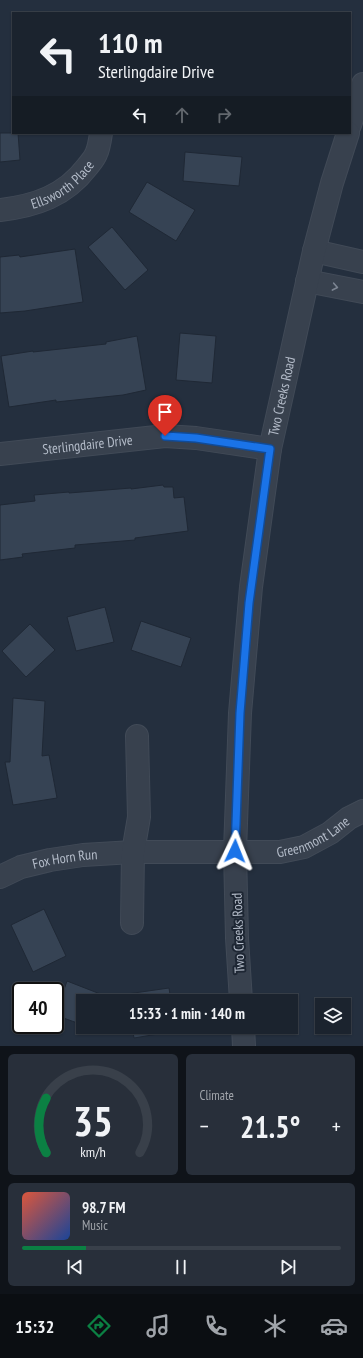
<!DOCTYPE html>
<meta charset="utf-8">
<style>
:root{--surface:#1b232e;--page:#282f3a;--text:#f1f3f6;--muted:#a0a4aa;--line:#39404a;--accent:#0b8043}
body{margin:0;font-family:"PT Sans Narrow",sans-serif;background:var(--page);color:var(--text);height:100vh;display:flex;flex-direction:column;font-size:15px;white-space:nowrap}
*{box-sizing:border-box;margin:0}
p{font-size:13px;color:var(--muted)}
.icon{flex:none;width:22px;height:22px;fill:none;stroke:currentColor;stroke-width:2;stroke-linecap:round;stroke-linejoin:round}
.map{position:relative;height:1046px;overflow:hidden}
.drawer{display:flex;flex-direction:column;gap:8px;padding:8px;background:#0f1319;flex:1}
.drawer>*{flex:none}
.hud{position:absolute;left:12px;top:12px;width:339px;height:122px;border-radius:0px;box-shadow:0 1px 3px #0004,0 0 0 1px var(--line);background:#1b232e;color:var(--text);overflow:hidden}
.controls{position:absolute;left:315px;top:998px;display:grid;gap:8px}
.controls a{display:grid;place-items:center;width:36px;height:36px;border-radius:0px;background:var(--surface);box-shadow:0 1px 3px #0004,0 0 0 1px var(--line);font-size:20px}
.speed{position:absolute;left:12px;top:982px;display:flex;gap:8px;font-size:20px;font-weight:700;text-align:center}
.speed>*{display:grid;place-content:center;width:52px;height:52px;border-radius:50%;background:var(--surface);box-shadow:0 1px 3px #0004,0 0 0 1px var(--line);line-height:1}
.speed .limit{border:2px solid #111;border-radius:6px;background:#fff;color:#111}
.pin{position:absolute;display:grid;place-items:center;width:34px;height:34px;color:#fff;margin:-41px -17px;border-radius:50% 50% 50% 0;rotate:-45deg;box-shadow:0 0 4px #0007}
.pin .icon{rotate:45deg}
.me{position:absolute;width:44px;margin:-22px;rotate:2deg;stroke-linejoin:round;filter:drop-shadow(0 0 3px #0008)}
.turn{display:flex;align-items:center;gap:14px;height:84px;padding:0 20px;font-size:18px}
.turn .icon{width:52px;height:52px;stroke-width:2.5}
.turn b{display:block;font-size:28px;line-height:34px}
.lanes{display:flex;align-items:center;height:38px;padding:0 20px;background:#0003;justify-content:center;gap:20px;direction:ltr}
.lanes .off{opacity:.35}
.big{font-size:30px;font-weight:700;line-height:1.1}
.drawer .tile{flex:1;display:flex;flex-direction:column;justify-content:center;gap:6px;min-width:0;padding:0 14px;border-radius:6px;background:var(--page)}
.drawer .dial{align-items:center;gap:0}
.dial svg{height:104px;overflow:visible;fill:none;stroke:var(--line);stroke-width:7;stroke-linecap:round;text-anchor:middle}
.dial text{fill:var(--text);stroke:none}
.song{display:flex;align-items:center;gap:12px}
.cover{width:48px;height:48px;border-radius:6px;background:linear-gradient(135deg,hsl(10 70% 55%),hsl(220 70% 35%))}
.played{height:4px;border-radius:2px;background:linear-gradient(90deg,var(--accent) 20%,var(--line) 20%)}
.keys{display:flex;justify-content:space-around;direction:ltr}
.heat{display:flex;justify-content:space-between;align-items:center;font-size:22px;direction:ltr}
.drawer .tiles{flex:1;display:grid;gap:8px;grid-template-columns:1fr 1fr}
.tile:last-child{grid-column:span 2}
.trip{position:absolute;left:76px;top:994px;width:222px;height:40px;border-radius:0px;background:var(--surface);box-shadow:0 1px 3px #0004,0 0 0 1px var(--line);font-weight:700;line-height:40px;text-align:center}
.tab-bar{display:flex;height:64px;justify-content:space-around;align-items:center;background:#0b0e12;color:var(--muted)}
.tab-bar .icon{width:28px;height:28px}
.tab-bar .selected{color:var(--accent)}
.tab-bar b{font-size:18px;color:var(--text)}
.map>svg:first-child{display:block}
</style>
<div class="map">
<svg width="363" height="1046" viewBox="0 0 363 1046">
<rect width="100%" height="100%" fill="#242f3e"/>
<path fill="#364354" stroke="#1f2835" d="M0,133H18L20,160L0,162Z
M185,152L242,157L239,186L183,181Z
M147,182L195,210L176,241L129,212Z
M112,227L148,270L125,290L88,247Z
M75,249L83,302L25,311L0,313V257L19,255L20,257Z
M180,333L216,336L212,383L176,380Z
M137,336L146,390L123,395L56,402V400L9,407L1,356L33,351V352L106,344V342Z
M163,485L164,487H173L174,498L184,497L188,531L135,538V540L75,545V548L22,554L23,557L0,560V505L35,501L34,495L69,492V493L131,488V489Z
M105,607L114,642L76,651L67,617Z
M141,621L191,638L181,667L131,650Z
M30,624L55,650L26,677L2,651Z
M13,698L45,701L42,756L49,755L57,798L13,805L5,762H10Z
M44,909L66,956L33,972L11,925Z
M67,981L108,997L107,1001H83V1025L55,1015Z
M169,988L171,1001H128L127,994Z
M132,1027H175L176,1031L134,1038Z"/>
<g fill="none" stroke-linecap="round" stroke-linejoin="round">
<defs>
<g id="minor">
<path id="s1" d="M0,210C35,206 65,196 87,167C90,163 94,159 96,154C99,148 100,140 101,133"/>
<path d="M314,251L363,262"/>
<path d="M307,281L363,292"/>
<path id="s2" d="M0,454L165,436L196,438L270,449"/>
<path id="s3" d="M0,877L21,867L50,860L83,855L133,852H280L304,847L330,833L349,818L363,811"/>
<path d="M132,923L133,852L139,817L137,736"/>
</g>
<g id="tertiary">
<path d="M350,125L363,84"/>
<path id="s4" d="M241,1001L237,938L235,851L240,713L251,587L270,449L314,251L332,183L348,133"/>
<path d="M243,1027L244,1046"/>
</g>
</defs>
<use href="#minor" stroke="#414a57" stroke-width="24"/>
<use href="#tertiary" stroke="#414a57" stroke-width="24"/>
<use href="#minor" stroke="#38414e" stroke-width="22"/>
<use href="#tertiary" stroke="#38414e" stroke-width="22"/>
</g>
<defs><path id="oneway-chevron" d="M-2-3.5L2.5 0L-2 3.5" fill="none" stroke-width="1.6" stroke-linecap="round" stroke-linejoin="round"/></defs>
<use stroke="#7c8592" href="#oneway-chevron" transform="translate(335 287) rotate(11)"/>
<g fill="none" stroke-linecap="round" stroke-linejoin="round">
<defs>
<path id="route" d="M165,436L196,438L270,449L249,603L240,713L235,851"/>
</defs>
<use href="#route" stroke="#114b97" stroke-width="10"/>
<use href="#route" stroke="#1a73e8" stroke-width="7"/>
</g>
<g text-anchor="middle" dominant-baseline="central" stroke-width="4" stroke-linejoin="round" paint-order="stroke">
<g font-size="14" fill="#b4bcc9" stroke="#1d2633">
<text stroke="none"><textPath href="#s1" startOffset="69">Ellsworth Place</textPath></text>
<text stroke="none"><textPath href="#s4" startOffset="608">Two Creeks Road</textPath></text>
<text stroke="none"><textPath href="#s2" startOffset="88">Sterlingdaire Drive</textPath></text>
<text stroke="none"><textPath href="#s3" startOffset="320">Greenmont Lane</textPath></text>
<text stroke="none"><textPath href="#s3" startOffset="68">Fox Horn Run</textPath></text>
<text transform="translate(238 933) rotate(-92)">Two Creeks Road</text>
</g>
</g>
</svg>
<div class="controls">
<a><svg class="icon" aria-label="layers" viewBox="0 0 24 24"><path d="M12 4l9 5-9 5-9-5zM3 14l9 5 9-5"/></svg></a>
</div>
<div class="speed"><div class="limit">40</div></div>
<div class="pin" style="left:165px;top:436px;background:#d93025"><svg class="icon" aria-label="arrive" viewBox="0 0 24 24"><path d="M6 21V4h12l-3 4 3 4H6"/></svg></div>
<svg class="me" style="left:235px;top:851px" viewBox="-20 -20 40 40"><path d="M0-17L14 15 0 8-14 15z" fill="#1a73e8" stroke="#fff" stroke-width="4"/></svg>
<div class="trip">15:33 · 1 min · 140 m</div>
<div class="hud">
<div class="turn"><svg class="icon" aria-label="left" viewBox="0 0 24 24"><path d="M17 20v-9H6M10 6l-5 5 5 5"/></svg><div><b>110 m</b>Sterlingdaire Drive</div></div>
<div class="lanes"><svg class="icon" aria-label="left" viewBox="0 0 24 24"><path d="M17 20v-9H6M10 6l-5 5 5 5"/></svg><svg class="icon off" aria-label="ahead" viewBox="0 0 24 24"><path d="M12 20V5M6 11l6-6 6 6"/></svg><svg class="icon off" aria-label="right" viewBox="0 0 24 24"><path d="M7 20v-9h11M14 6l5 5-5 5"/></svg></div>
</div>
</div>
<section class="drawer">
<div class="tiles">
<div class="tile dial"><svg viewBox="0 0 100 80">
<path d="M14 69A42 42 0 1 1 86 69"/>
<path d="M14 69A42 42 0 0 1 14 27" stroke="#0b8043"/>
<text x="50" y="56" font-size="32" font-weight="700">35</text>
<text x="50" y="72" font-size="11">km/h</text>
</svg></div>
<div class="tile"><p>Climate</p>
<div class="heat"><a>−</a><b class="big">21.5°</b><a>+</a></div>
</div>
<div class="tile">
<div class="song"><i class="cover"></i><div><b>98.7 FM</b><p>Music</p></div></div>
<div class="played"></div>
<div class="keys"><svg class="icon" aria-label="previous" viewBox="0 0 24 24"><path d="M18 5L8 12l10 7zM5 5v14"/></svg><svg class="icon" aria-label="pause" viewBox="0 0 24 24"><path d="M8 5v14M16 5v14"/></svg><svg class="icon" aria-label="next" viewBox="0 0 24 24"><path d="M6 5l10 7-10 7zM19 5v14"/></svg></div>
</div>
</div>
</section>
<nav class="tab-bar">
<b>15:32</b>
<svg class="icon selected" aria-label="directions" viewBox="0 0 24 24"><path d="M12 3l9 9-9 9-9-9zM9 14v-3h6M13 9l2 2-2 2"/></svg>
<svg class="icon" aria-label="music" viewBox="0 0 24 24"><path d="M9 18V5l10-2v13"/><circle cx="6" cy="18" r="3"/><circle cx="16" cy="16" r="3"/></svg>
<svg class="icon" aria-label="phone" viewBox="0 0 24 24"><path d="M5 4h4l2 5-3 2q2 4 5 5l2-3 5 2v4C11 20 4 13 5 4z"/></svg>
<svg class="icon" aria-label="climate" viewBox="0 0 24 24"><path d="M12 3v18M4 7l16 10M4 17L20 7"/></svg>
<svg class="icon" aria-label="car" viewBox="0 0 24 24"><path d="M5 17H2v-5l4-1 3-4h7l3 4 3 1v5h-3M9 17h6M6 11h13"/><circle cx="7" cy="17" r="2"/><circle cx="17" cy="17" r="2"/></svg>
</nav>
